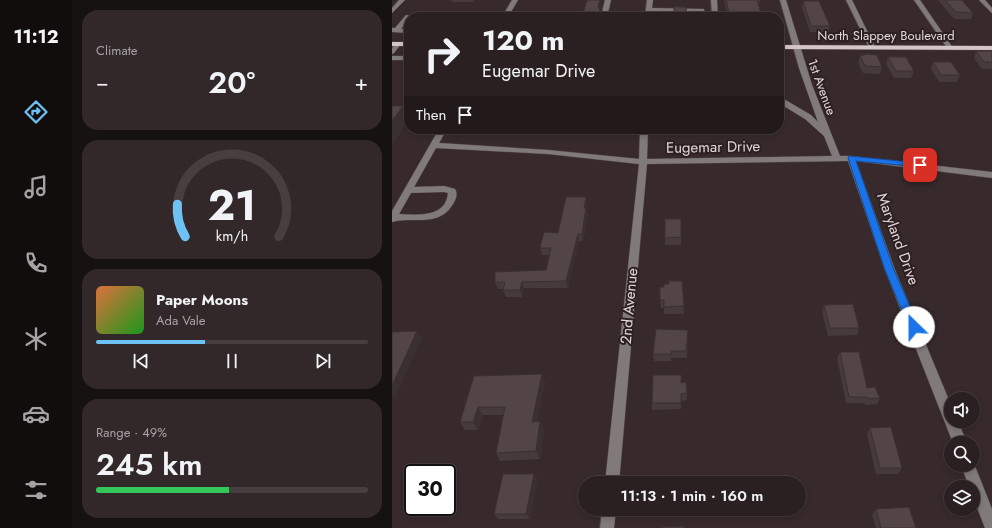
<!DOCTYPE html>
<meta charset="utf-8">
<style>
:root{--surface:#2a2021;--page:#32282a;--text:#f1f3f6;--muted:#a5a3a5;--line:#463e3f;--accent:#6ec2f3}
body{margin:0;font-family:Jost,sans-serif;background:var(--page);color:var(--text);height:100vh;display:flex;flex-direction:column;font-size:15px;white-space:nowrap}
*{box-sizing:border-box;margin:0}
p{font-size:13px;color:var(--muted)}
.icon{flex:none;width:22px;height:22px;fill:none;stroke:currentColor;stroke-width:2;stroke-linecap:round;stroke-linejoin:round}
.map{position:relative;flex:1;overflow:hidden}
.drawer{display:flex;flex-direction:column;gap:10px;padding:10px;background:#171212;width:320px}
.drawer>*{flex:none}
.top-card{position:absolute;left:12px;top:12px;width:380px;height:122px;border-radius:16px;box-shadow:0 2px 6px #0003,0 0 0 1px var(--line);background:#2a2021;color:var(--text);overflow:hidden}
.tools{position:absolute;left:552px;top:392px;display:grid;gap:8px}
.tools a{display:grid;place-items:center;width:36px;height:36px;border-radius:50%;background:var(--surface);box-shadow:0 2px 6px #0003,0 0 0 1px var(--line);font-size:20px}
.speed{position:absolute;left:12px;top:464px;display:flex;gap:8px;font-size:20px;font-weight:700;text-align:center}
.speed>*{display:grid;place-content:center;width:52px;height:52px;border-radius:50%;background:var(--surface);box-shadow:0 2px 6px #0003,0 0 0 1px var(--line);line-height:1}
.speed .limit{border:2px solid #111;border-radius:6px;background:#fff;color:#111}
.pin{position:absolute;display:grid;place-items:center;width:34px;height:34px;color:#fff;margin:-17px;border-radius:8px;box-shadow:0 2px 6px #0006}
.me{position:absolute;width:44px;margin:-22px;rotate:337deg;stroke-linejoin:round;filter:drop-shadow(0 0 3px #0008)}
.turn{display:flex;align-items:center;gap:14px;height:84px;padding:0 12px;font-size:18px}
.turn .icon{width:52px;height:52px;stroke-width:2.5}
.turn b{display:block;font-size:28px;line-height:34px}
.then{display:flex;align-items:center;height:38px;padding:0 12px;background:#0003;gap:8px;font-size:15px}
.big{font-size:30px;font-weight:600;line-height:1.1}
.drawer .widget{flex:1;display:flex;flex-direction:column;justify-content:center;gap:6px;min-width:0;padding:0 14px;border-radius:16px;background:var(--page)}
.drawer .dial{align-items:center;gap:0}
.dial svg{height:104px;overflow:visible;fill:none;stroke:var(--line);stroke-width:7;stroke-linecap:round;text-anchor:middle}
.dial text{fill:var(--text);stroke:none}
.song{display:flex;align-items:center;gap:12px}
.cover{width:48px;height:48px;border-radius:6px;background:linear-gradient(135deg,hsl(20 70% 55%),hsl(120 70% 35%))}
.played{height:4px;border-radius:2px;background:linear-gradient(90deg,var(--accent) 40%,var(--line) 40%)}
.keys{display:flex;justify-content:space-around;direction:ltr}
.heat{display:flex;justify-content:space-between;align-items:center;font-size:22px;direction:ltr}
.charge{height:6px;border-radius:3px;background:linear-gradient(90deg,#34c759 49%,var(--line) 0)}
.trip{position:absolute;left:186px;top:476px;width:228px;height:40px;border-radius:20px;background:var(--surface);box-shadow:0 2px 6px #0003,0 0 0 1px var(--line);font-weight:600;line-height:40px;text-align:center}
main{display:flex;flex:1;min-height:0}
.tab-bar{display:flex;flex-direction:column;width:72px;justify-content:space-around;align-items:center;background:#110d0d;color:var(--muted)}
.tab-bar .icon{width:28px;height:28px}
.tab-bar .on{color:var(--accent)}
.tab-bar b{font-size:18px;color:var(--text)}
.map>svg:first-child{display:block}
</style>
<main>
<nav class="tab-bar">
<b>11:12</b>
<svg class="icon on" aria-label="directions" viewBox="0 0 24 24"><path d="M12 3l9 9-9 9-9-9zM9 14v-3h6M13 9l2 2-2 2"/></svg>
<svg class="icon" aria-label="music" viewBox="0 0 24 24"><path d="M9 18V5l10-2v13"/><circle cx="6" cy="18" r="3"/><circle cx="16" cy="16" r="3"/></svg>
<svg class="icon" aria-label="phone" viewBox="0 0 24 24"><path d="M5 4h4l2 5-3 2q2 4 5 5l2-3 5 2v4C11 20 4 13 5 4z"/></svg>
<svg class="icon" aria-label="climate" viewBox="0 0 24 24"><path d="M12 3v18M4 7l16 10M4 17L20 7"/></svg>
<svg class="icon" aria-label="car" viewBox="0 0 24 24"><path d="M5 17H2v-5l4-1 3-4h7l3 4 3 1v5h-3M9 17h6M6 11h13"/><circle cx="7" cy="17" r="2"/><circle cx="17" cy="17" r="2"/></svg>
<svg class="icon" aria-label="filters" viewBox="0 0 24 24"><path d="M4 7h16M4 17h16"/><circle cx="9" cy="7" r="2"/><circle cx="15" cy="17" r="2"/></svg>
</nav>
<section class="drawer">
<div class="widget"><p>Climate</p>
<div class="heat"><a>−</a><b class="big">20°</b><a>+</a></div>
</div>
<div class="widget dial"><svg viewBox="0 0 100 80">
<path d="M14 69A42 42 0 1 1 86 69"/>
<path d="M14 69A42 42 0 0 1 8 44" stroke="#6ec2f3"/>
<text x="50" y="56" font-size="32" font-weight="700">21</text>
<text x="50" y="72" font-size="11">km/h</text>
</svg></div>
<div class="widget">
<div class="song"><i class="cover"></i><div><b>Paper Moons</b><p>Ada Vale</p></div></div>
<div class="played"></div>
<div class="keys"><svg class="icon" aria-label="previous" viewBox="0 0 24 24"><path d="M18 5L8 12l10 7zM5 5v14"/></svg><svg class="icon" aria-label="pause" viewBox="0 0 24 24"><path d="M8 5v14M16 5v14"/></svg><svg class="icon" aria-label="next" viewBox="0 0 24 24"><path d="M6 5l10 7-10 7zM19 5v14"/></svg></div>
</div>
<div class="widget"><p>Range · 49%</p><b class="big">245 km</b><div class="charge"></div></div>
</section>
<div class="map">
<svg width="600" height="528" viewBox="0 0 600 528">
<rect width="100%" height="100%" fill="#382a2c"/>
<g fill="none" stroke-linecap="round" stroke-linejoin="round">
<defs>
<path id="minor" d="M7,0H13L0,13V8Z
M120,0H126L116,17H110Z
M213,0H219L215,17H209Z
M255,0H261L260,8L312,9L313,17H307V12H259V17H253Z
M319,0H325L326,17H320Z
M388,0H394L420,85L448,156H459L600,172V178L464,161L503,270L559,405V421H566L575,443H561L493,270L456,161L255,164L227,483H213L247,164L156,154L44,148L22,187L52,186L63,189C66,194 64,199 61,204C47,228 21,216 0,222V211L47,129H55L47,143L156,150L247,159L248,129H256L255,159L440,156L432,136L413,119L387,103V98H390L419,115L426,122L407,68ZM52,192L56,193C54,218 25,215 7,214L19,193Z
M454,0H460L483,47L482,48L477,47Z
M522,0H528L561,48L560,49H556Z
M587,0H593L600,8V13Z
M14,15L19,16L9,29H17V33L0,32V28H3Z
M4,43L9,44L2,53L0,54V48Z
M0,56H17V60H0Z
M0,112H17V116H0Z
M581,461L600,509V528H593L581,497V487H577L569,465H581Z
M210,509H224L222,528H208Z"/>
<path id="major" d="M0,42H17V46H0Z
M387,45L600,46V50L387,49Z"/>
</defs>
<use href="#minor" stroke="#534648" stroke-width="1"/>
<use href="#major" stroke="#534648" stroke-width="1"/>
<use href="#minor" fill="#817a7b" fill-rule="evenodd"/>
<use href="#major" fill="#d5c5c7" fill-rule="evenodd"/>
</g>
<path fill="#473a3c" d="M59,0H82L81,2H60Z
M332,0H368L367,4H366L370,17H336Z
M546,0H570L581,13L579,19H562Z
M411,1L438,26L436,32H418L410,7Z
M584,51H600V69H590L582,58Z
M468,56L490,67L488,74L471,73L466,63Z
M496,57L522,71L519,78H502L494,64Z
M541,62L568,75L565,82H547L539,69Z
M195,204L194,208L196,215L191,241H187L176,288H132L130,297H114L111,290L112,289H106L103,282L154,270L158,255H150L148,248L166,233Z
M289,219V245H273V238Z
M290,281L292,314H272V308H269L268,300L272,287L277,284Z
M432,305L467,328L465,335L436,336L430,312Z
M296,337L295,358H279V361H262L261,354Z
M448,352L475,388L488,398L485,404L473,405V403H454L445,358Z
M82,376L153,382L145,422L152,429L148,459L108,461L104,453L111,415H91L86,430H73L68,422Z
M289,383L295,393V400L289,401V409L260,410V403Z
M478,428L510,468L506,474H484L475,434Z
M142,474L145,480L138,519H106L102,514Z
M484,509L524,528H484L480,515Z"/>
<path fill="#3a3031" d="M208,0L209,10V17H206V7Z
M94,13L95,17H91Z
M11,106L17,120L0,145V121Z
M194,197L195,204L193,215L192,208Z
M194,208L196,215L191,241L190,234Z
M186,234L187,241L176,288L174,281Z
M130,282L132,288L130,297L128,290Z
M25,331L30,338L3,398L0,395V386Z
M150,374L153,382L144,430L140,422Z
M86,407L91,415L86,430L81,422Z
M148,421L152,429L148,459L144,451Z
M142,474L145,480L138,519L134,514Z"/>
<path fill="#534446" stroke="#3a3031" d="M195,0H208L206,7L208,9L206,17H190Z
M334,0H365L370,17H338Z
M553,0H570L581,13L564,12Z
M411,1H427L438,26H419Z
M282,7H294L295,17H282Z
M53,13H94L91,17H50Z
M584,51H600V62H592Z
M475,54L485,55L490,67L473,66L468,56Z
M496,57H514L522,71H504Z
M541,62H559L568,75H549Z
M0,106H11L0,121Z
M174,197H194L192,208H194L190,234H186L174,281L130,282L128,290H111L113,282H103V272L154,270L159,248H148L152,232L166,233Z
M273,219H289V237L273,238Z
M277,281H290L292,306L272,307V300H268V287H272V284H277Z
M461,304L467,328H438L432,305Z
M264,329L296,330L294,351H279V354H261Z
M25,331L0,386V332Z
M448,352H467L475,388L483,387L488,398L476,399L475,397H457Z
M150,374L140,422L148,421L144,451L104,453L113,407H86L81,422H68L82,376Z
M261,375H289V383L294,382L295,393L289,394V403H260Z
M499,427L510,468H488L478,428Z
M111,474H142L134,514H102Z
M517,507L524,528H489L484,509Z
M292,526V528H269V527Z"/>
<path fill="#1a73e8" stroke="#114b97" d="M457,156L528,163L532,165L528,167L464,161L502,270L527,327L525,330H518L493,270L456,158Z"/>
<g text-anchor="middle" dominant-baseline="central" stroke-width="4" stroke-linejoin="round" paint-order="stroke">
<g font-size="13" fill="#e0d7d8" stroke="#2e2022">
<text x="494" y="35">North Slappey Boulevard</text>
<text transform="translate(430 87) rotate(70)">1st Avenue</text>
</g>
<g font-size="15" fill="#e0d7d8" stroke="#2e2022">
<text transform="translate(321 147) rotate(-1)">Eugemar Drive</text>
<text transform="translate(506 239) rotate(70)">Maryland Drive</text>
<text transform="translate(237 306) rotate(-85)">2nd Avenue</text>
</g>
</g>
</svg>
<div class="tools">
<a><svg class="icon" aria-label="sound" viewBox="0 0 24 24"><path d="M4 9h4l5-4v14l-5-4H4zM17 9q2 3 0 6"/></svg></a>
<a><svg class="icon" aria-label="search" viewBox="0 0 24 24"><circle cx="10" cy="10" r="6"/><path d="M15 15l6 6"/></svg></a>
<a><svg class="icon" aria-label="layers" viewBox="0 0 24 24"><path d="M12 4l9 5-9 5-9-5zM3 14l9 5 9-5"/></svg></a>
</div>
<div class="speed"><div class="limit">30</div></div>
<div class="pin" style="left:528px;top:165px;background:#d93025"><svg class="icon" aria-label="arrive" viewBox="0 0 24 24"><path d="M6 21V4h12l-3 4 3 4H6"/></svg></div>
<svg class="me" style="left:522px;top:327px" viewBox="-20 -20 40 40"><circle r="19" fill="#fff"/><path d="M0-13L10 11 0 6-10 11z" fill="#1a73e8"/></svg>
<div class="trip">11:13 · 1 min · 160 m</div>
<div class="top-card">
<div class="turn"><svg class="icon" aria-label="right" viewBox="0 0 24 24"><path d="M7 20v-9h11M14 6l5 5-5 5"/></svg><div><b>120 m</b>Eugemar Drive</div></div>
<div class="then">Then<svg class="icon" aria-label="arrive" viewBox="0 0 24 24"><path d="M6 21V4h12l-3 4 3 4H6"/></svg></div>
</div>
</div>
</main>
